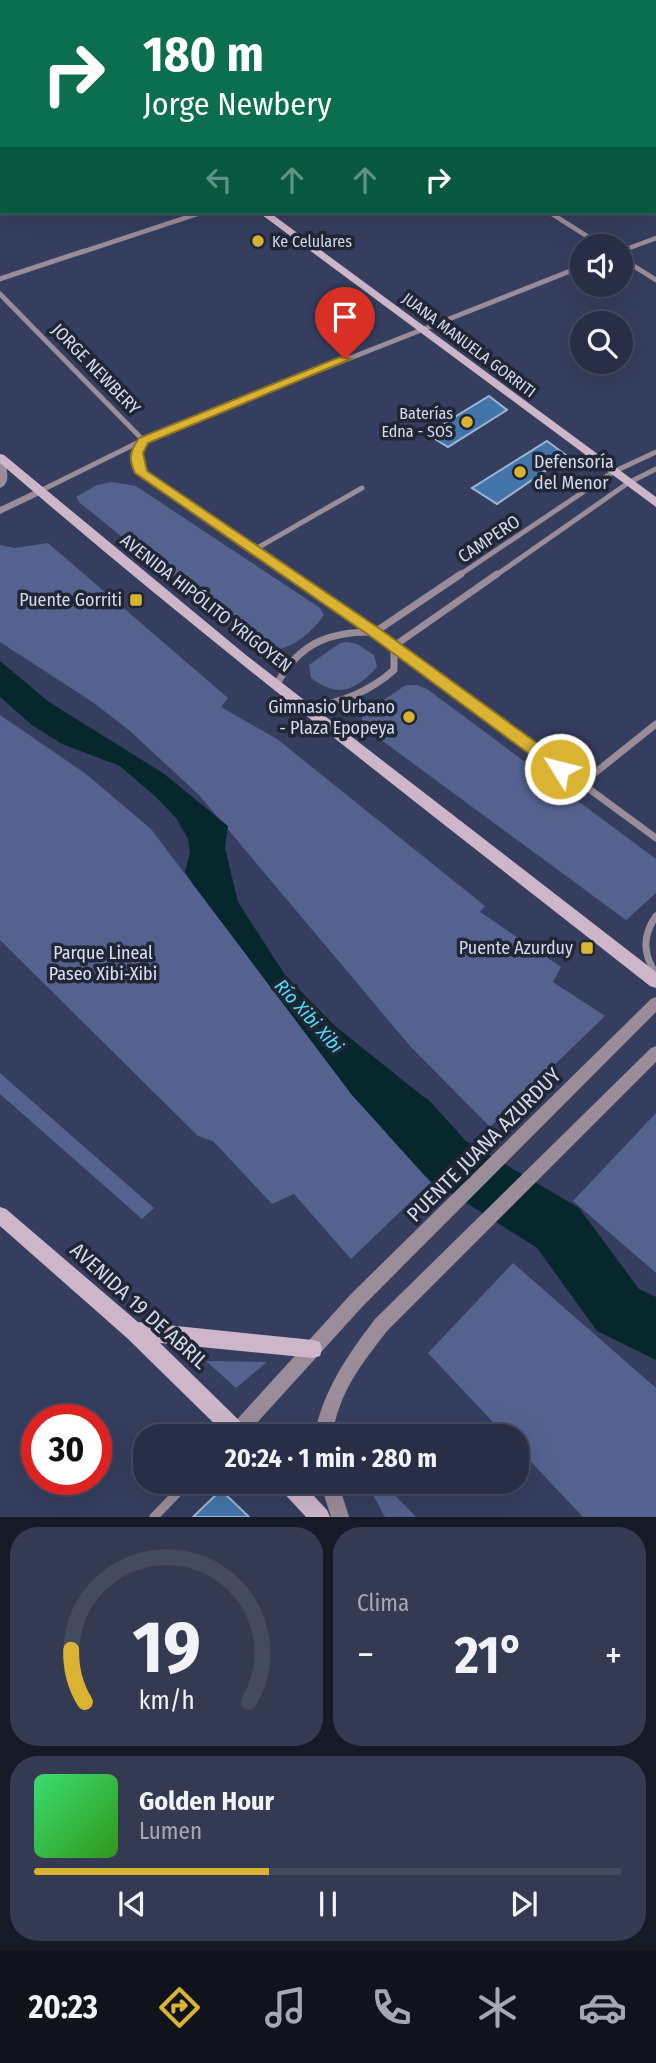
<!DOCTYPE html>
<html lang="es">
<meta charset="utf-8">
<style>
:root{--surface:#282e46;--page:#343a51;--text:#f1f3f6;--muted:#a5a8b3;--line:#444a5f;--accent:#dab333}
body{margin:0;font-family:"Fira Sans Condensed",sans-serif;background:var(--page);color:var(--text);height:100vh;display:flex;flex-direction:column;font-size:26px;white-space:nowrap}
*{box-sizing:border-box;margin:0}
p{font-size:23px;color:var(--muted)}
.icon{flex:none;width:38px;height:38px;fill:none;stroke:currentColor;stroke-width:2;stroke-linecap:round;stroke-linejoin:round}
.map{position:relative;height:1517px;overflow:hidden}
.details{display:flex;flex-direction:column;gap:10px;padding:10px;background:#161926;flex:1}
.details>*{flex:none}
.guide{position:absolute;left:0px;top:0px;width:656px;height:214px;box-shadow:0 7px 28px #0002,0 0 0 2px var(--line);background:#0b6e4f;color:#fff;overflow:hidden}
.fabs{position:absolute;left:570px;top:234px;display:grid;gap:14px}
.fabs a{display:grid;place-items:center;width:63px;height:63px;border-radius:50%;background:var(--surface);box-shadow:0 7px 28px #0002,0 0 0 2px var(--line);font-size:35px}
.speed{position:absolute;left:21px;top:1404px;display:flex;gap:14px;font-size:35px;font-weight:700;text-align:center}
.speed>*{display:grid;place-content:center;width:91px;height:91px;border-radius:50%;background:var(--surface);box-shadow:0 7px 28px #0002,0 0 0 2px var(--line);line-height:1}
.speed .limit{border:10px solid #d22;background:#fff;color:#111}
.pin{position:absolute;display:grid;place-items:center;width:60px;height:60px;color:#fff;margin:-72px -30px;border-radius:50% 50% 50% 0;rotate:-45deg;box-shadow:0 0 7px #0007}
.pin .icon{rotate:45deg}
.me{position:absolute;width:77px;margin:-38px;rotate:306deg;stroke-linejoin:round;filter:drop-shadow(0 0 5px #0008)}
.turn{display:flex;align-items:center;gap:24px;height:147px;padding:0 28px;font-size:32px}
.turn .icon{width:91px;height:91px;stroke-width:2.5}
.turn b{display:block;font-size:49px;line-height:60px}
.lanes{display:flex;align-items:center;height:66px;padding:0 28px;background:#0003;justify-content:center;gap:35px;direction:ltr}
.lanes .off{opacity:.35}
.big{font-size:52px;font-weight:700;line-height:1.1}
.details .widget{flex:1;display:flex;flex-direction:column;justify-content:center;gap:10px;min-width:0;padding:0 24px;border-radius:28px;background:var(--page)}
.details .dial{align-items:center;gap:0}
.dial svg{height:182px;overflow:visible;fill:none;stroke:var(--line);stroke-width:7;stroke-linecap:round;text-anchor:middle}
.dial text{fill:var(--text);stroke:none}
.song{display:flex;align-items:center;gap:21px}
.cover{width:84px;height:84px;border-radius:10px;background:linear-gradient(135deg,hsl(140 70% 55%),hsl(110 70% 35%))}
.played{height:7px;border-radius:4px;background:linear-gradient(90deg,var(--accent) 40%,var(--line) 40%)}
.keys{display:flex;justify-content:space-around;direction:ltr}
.heat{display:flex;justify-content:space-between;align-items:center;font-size:38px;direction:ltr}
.details .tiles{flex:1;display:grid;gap:10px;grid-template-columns:1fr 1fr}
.widget:last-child{grid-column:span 2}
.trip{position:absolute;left:133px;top:1424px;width:396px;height:70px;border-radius:28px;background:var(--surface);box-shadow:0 7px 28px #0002,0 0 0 2px var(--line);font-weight:700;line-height:70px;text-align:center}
.tabs{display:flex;height:112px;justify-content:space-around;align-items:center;background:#10121c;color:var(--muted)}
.tabs .icon{width:49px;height:49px}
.tabs .current{color:var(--accent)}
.tabs b{font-size:32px;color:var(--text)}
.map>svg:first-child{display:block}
</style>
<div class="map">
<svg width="656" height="1517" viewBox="0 0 656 1517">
<rect width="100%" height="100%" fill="#353e5e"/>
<path fill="#55628f" d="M112,482L136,486L320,608L324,615C311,634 284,657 260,648L80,503L76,497L97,485Z
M48,543L228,698L221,707L277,739L485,906L480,912L561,967L553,982L605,1016L490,1127L410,1046L199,795L130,731L94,703L0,642V545L15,548Z
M347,642L357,644L374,655L377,667C354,692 338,698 311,678L309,665L340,643Z
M406,685H417L427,689L656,859V893L626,920L369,731L361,722L364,713Z
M0,715L86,774L151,829L352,1095L431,1182L351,1259L294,1194L272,1204L213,1141L198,1136L0,940Z
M0,1073L154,1208L142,1219L0,1094Z
M656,1113V1273L573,1201Z
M513,1263L656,1388V1517H583L516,1446V1437H507L428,1353Z
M206,1361L267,1362L236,1388Z
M366,1482H382L416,1517H385Z"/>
<path fill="#06282d" d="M0,661L49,702L163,773L228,826L225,848L238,902L285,975L335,1026L425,1098L464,1151L431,1182L352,1095L193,884L185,872L190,852L188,839L176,818L157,798L120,766L62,744L32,725L0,697Z
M566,1208L604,1252L625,1291L647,1308L656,1311V1359L642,1353L602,1317L575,1282L559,1254L536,1239Z"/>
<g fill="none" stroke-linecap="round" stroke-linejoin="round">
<path fill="#06282d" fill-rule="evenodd" d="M408,1092L428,1099L466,1141L579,1208L639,1289L656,1297V1360L597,1331L537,1248L426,1177L388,1135L380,1117L388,1099Z"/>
</g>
<path fill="#4475aa" stroke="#9ab7d7" stroke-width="2" d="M489,396L507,410L448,447L427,434Z
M547,441L567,456L497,504L472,488Z
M221,1490L249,1517H193Z"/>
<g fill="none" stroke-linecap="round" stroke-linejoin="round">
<path stroke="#9b8c99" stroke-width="4.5" d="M217,0L220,2
M416,2L422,0
M571,2L581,0
M549,212L604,247
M621,251L656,238
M79,253L203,212"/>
<path stroke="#9b8c99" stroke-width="5" d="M621,258L656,280
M0,279L84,251
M0,294L143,440L137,457L142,473L293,576
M40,491L143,440L583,266
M252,551L362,488
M458,576L613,472L656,452
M495,576L628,483L656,469"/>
<path stroke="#9b8c99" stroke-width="7" d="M290,574L375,632L656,838
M375,632L461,574
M394,646L497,574
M277,684C299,643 330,631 375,632
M309,708C342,702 369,692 394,670V646
M581,784L656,724
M656,916C642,936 643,954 656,974"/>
<path stroke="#9b8c99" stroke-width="9" d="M154,1517L188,1482"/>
<path fill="#9b8c99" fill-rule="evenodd" d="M0,458L5,461C7,470 11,484 0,488Z
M40,488L44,489V493L0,514V507Z
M656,997V1012L363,1306L244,1437H230L228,1432L231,1426L351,1294L651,999Z
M656,1046V1062L387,1331C360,1366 339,1392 332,1437H314C323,1390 347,1356 375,1319L651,1048Z
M320,1482H338L349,1517H331Z"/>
<path fill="#ceb6ca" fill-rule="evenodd" d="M447,0H456L458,2H449Z
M0,11H2V17H0Z
M654,109H656V115L654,114Z
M258,212H269L656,497V507Z
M0,454L4,455L246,655L656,972V988L650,986C431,814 211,645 0,463Z
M0,1207L6,1209L138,1322L313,1340L320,1342L322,1349L320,1356L313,1358L160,1343L249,1430L252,1437H228L127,1338L0,1226Z
M277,1482H301L327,1510L330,1517H306L280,1489Z"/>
</g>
<path fill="#dab333" stroke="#8e7421" stroke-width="2" d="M340,357L351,359L148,443L143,453L147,471L380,629L566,764V773H555L370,636L135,473C128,458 130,451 139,438Z"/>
<g fill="#dab333" stroke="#212635" stroke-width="2.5">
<circle cx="258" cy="241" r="7"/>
<circle cx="467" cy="422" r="7"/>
<circle cx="520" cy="472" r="7"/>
<rect x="129" y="593" width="14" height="14" rx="3.5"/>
<circle cx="409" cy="717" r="7"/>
<rect x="580" y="941" width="14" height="14" rx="3.5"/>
</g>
<g text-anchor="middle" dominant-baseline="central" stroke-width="7" stroke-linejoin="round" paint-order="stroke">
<g font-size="16" fill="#d3daed" stroke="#212635" text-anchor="start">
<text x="272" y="241">Ke Celulares</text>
<text x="453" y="413" text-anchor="end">Baterías<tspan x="453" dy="18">Edna - SOS</tspan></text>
</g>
<g font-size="16" fill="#d3daed" stroke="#212635">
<text transform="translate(469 345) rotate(37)">JUANA MANUELA GORRITI</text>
</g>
<g font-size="18" fill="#d3daed" stroke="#212635">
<text transform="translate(96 369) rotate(46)">JORGE NEWBERY</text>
<text transform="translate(489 539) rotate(-34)">CAMPERO</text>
<text transform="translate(206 603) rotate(38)">AVENIDA HIPÓLITO YRIGOYEN</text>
</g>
<g font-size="18" fill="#d3daed" stroke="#212635" text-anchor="end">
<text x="534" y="462" text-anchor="start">Defensoría<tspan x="534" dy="21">del Menor</tspan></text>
<text x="122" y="600">Puente Gorriti</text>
<text x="395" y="707">Gimnasio Urbano<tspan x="395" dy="21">- Plaza Epopeya</tspan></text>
<text x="573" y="948">Puente Azurduy</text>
</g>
<g font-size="18" fill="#dbe1f4" stroke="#212635">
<text x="103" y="953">Parque Lineal<tspan x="103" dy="21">Paseo Xibi-Xibi</tspan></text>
</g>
<g font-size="19" font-style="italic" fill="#4de3fc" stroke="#212635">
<text transform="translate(309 1016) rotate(48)">Río Xibi Xibi</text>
</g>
<g font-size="21" fill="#d3daed" stroke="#212635">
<text transform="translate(484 1145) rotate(-45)">PUENTE JUANA AZURDUY</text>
<text transform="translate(139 1306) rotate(42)">AVENIDA 19 DE ABRIL</text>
</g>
</g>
</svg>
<div class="fabs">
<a><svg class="icon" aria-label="sound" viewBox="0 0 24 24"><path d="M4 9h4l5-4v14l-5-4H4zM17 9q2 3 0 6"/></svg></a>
<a><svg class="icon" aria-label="search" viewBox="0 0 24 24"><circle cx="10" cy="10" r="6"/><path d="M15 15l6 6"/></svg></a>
</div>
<div class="speed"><div class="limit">30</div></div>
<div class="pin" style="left:345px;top:359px;background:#d93025"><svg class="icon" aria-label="arrive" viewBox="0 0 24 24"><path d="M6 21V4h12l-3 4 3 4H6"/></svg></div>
<svg class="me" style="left:560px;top:769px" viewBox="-20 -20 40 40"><circle r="17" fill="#dab333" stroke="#fff" stroke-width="3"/><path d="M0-11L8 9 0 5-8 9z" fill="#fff"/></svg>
<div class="trip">20:24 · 1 min · 280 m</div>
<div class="guide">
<div class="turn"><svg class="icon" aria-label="right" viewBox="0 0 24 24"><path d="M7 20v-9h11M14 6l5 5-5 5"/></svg><div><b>180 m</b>Jorge Newbery</div></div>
<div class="lanes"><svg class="icon off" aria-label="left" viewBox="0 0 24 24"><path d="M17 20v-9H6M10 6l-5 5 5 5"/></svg><svg class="icon off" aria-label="ahead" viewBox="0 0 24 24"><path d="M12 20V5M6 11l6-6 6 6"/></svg><svg class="icon off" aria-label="ahead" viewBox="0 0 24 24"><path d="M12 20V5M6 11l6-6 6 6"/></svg><svg class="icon" aria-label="right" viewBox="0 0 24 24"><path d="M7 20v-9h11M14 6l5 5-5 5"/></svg></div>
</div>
</div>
<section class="details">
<div class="tiles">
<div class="widget dial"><svg viewBox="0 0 100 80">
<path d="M14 69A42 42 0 1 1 86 69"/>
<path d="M14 69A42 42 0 0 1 8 46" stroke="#dab333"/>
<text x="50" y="56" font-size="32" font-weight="700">19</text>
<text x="50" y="72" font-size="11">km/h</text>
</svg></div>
<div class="widget"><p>Clima</p>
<div class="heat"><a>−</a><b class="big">21°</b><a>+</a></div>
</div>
<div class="widget">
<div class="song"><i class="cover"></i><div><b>Golden Hour</b><p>Lumen</p></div></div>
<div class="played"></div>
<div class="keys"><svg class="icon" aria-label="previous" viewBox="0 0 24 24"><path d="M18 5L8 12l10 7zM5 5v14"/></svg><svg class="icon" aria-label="pause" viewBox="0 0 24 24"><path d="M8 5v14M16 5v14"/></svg><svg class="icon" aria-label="next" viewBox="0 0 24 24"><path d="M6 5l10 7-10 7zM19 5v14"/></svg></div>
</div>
</div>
</section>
<nav class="tabs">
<b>20:23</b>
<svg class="icon current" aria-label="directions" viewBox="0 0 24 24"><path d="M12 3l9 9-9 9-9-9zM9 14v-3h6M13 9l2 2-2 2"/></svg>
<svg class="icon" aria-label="music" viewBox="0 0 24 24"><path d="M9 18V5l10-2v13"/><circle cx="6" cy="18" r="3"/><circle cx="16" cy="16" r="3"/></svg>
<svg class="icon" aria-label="phone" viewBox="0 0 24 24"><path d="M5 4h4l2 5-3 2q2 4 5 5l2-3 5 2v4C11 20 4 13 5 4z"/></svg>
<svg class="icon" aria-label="climate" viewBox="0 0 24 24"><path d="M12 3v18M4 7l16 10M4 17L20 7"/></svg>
<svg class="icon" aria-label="car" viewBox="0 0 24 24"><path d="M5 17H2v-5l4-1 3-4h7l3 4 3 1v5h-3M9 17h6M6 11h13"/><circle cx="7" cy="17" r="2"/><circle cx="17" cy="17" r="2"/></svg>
</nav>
